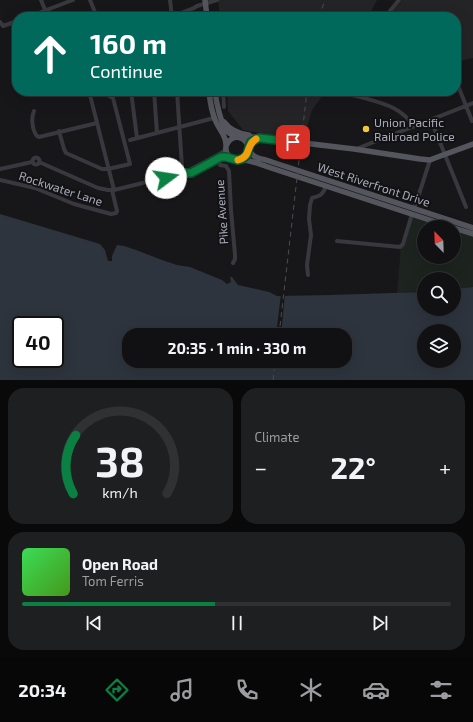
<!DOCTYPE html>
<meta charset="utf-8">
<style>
:root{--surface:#111113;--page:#1e1f21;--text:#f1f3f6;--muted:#9c9da0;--line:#303133;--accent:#0b8043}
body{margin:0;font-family:"Exo 2",sans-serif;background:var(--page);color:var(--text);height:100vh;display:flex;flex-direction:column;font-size:15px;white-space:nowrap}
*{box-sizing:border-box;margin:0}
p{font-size:13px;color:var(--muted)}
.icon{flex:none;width:22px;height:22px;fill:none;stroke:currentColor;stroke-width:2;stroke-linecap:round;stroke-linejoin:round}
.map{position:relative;height:380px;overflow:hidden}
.details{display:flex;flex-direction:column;gap:8px;padding:8px;background:#09090a;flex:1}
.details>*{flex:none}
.guide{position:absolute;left:12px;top:12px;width:449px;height:84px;border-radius:16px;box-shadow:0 4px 16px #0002,0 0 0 1px var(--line);background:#00695c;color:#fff;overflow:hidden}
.needle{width:26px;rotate:337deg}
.fabs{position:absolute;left:417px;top:220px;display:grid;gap:8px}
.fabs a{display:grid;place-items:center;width:44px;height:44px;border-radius:50%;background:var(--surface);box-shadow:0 4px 16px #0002,0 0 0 1px var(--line);font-size:20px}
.speed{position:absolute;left:12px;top:316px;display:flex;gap:8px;font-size:20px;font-weight:700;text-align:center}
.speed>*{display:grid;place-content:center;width:52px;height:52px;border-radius:50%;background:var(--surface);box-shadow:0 4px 16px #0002,0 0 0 1px var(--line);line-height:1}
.speed .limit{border:2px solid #111;border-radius:6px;background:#fff;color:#111}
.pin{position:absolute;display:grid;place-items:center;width:34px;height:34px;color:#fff;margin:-17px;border-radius:8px;box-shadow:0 2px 6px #0006}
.me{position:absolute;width:44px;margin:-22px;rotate:76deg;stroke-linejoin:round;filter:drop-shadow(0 0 3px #0008)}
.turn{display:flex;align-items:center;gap:14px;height:84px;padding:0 12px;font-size:18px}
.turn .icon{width:52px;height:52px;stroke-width:2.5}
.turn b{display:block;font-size:28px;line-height:34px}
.big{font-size:30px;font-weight:700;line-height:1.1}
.details .tile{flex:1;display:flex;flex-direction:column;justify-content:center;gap:6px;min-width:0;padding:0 14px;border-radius:16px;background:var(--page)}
.details .dial{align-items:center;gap:0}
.dial svg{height:104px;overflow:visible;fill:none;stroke:var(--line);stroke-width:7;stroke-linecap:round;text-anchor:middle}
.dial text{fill:var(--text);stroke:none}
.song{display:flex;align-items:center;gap:12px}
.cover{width:48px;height:48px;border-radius:6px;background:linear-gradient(135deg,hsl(130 70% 55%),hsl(100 70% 35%))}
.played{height:4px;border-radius:2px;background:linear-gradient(90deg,var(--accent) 45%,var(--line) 45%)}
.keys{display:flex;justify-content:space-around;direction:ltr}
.heat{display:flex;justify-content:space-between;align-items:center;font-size:22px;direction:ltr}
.details .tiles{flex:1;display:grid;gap:8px;grid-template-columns:1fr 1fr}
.tile:last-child{grid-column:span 2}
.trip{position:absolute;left:122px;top:328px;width:230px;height:40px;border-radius:16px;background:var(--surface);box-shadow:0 4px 16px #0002,0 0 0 1px var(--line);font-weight:700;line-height:40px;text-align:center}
.dock{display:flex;height:64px;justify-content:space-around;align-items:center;background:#070708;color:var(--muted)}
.dock .icon{width:28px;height:28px}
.dock .current{color:var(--accent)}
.dock b{font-size:18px;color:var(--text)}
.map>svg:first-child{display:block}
</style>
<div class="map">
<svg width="473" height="380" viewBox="0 0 473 380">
<rect width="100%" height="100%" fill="#171719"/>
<path fill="#242326" d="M218,0H377L368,17H220Z
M402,0H473V58L456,62V17H387Z
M227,91H328L323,95L312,110L308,124L306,139L294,137L293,139L243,130L228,111Z"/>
<path fill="#1d241f" d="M412,214L451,227H424V257H454V228L473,234V287L454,289V279H424V291L397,293L401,246Z"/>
<path fill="#2d343d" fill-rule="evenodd" d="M0,214L100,244L105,250L108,261H112V256L117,245L124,246L136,250L162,260L177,265L190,267L222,280L227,284L231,282L230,277H232L238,285L269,292L277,296L330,295L424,292V309H454V289L473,287V380H0ZM21,325H55V359H21ZM424,331H454V361H424ZM129,335H345V361H129Z"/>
<path fill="#171719" d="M281,294H285L281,335H276Z"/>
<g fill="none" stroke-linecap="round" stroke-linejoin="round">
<path stroke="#38383e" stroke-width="4" d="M41,0L48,17
M90,0L97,17
M170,0L172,17
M28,17L73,0
M170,17L194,8L197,6L217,0
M385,17L399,0
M0,22L3,26L17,21
M456,86L459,88L472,121
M89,91L114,190
M131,91L137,138
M154,91L157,133
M177,91L182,167L184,173
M223,91L224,107
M343,91C349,95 357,96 364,98C382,103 404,108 413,127
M359,96L372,93L374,91
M34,111C31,118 32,130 37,136L39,137L97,123
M431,120L466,207
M59,131L64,149L66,153L102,169H108L130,164L113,98L99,91
M130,140L214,118
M356,149L473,103
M32.5 161a3.5 3.5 0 1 1 7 0a3.5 3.5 0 1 1-7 0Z
M39,162L98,188L108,190H114L184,173H191L195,171L219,158L223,157L231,158
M220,165L226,166L229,171L231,210L235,255V259L233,263
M0,169L32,162
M185,173C198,164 213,159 226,150
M0,180L35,188L74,204L111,214L116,213L117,211L112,190
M414,209L423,182L430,160
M337,241L400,247L403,244L412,214
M308,275L307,265L311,235L309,219L310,205L312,198C321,196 323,194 326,186"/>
<path stroke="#54555d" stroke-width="5.5" d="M205,0L207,17
M209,91C210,102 212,113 216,122C220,131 226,135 226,145
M215,91C216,101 221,127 229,133C237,140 243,134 249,147C249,153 246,157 240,160
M224,122C230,130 239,134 249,135
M239,137C228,137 221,149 230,157C234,161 238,159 242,160C251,160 259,164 268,167L451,227
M241,138L253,137L354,149L420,159L430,160L435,158L473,144
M249,149C252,159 262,158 272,162L473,228
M454,228L473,234"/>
<path stroke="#4b4c53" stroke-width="1" stroke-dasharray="5 4" stroke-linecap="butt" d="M319,17L325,0
M279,335L307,91
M273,380L275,361"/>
</g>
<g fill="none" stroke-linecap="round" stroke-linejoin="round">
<defs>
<path id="route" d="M166,178L184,173H191L221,157H226L237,160L242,159L247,155L249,147L251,142L259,138L293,142"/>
</defs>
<use href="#route" stroke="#07532c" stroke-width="10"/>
<use href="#route" stroke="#0b8043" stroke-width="7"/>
<path stroke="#f59e0b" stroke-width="7" d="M238,160C252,156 245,146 256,139"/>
</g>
<circle fill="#f1c937" stroke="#121214" stroke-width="1.5" cx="366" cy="129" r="4"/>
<g text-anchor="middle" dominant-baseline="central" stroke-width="4" stroke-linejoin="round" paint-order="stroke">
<g font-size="12" fill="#a9acb9" stroke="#121214" text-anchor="start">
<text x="374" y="122">Union Pacific<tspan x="374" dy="14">Railroad Police</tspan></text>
</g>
<g font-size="12" fill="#a9acb9" stroke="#121214">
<text transform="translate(374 184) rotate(18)">West Riverfront Drive</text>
<text transform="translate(61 188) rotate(18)">Rockwater Lane</text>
<text transform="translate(221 212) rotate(-94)">Pike Avenue</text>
</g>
</g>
</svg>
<div class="fabs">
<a><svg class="needle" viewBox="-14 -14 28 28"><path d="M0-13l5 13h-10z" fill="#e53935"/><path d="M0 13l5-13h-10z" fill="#9c9da0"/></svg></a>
<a><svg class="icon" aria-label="search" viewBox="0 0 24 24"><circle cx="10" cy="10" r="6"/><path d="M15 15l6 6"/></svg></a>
<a><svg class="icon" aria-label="layers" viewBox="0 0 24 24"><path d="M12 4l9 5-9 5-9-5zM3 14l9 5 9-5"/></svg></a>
</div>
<div class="speed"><div class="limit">40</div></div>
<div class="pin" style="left:293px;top:142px;background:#d93025"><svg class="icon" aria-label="arrive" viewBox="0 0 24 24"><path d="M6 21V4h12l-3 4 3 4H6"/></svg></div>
<svg class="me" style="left:166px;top:178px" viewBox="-20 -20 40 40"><circle r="19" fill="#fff"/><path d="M0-13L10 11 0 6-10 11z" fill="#0b8043"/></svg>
<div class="trip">20:35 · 1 min · 330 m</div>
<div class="guide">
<div class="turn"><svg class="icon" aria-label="ahead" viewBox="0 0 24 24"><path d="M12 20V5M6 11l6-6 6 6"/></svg><div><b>160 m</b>Continue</div></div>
</div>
</div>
<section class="details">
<div class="tiles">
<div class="tile dial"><svg viewBox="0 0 100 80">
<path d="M14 69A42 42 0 1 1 86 69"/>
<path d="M14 69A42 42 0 0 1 16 24" stroke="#0b8043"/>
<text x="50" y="56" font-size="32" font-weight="700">38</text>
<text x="50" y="72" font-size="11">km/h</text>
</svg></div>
<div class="tile"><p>Climate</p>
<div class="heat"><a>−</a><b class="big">22°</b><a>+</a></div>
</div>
<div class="tile">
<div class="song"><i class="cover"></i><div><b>Open Road</b><p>Tom Ferris</p></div></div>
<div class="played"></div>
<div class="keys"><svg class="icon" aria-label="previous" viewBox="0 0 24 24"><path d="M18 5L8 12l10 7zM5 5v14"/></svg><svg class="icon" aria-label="pause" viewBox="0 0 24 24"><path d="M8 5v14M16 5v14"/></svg><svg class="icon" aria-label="next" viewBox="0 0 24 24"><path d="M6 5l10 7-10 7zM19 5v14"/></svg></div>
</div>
</div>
</section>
<nav class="dock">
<b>20:34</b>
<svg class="icon current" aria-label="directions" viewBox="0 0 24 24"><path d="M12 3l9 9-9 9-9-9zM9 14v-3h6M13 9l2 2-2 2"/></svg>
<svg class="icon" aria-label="music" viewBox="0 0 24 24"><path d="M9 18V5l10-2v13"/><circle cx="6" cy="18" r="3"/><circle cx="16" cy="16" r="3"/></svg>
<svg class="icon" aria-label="phone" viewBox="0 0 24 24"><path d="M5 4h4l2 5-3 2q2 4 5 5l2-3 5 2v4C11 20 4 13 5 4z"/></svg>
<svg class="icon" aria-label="climate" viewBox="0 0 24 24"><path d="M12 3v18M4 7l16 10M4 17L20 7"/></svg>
<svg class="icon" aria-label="car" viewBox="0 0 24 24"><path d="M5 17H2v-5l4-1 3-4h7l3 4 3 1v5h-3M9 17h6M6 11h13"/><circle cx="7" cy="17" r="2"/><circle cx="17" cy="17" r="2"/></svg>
<svg class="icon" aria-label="filters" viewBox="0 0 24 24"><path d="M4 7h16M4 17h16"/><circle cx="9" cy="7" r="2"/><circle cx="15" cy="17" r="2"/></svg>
</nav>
